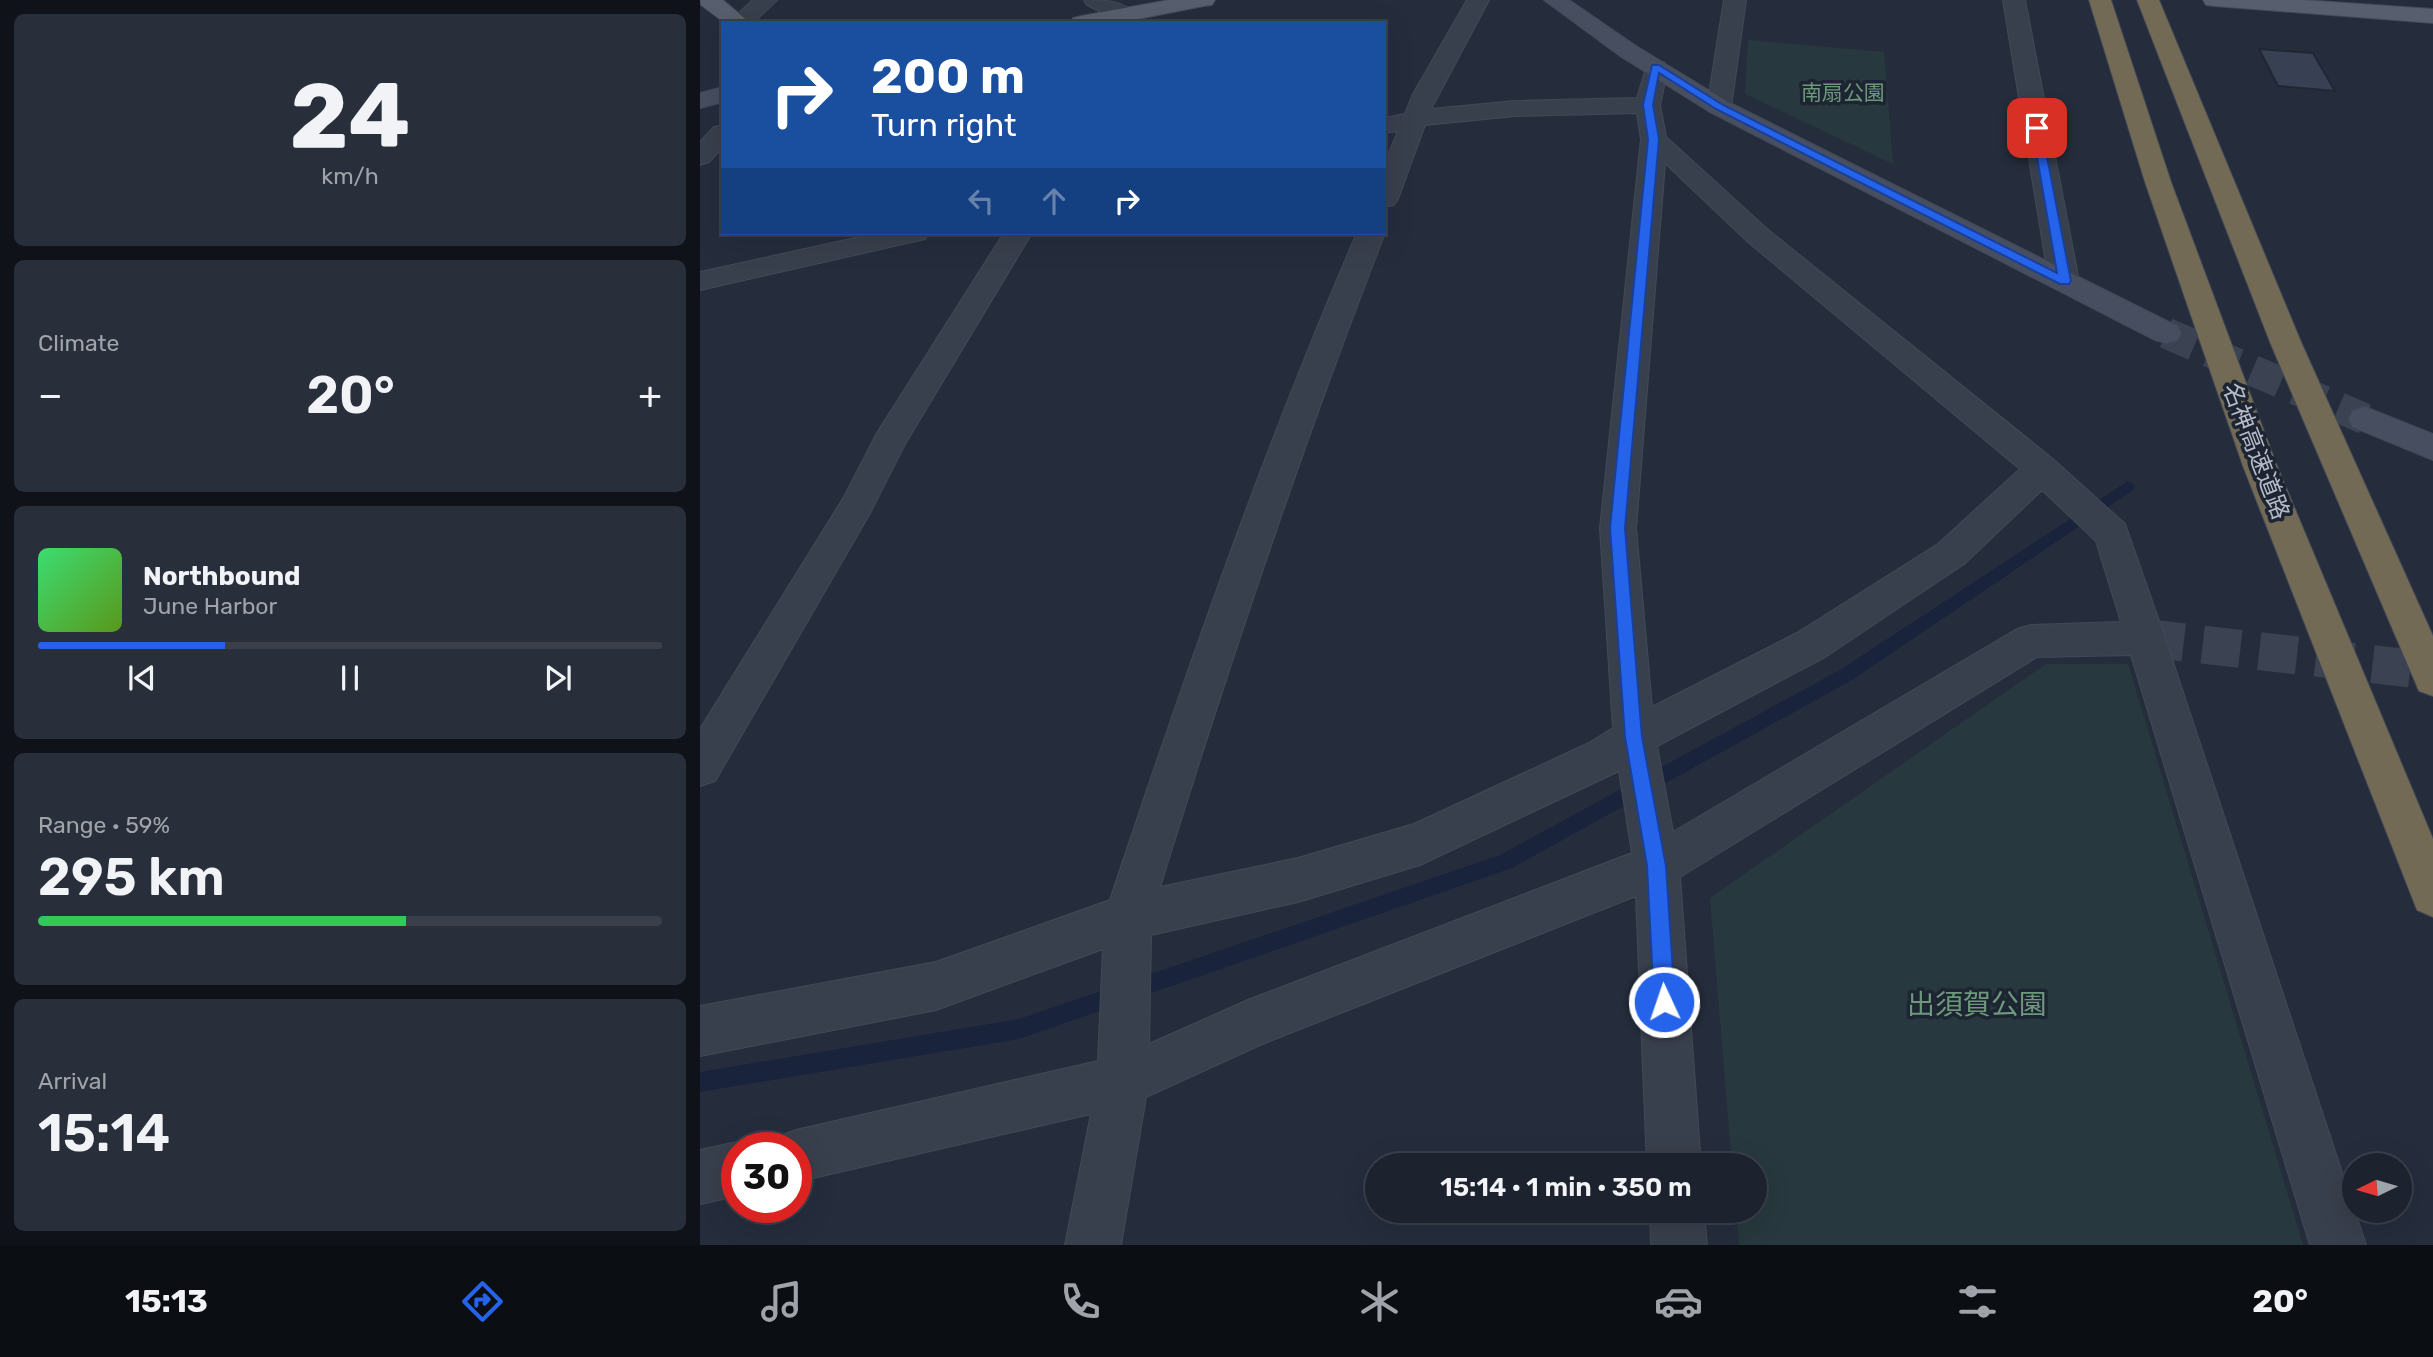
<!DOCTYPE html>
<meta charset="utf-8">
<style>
:root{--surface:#1c222e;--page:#292f3a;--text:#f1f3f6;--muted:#a0a4aa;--line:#3a3f4a;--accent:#2563eb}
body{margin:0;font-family:Rubik,"Noto Sans JP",sans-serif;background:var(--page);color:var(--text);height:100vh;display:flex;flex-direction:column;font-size:26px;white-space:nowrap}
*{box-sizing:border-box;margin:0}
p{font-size:23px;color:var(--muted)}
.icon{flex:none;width:38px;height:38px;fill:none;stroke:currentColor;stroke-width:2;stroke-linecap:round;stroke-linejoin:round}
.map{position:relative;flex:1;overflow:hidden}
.sheet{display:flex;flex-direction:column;gap:14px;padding:14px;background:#0f1319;width:700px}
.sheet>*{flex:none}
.hud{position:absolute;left:21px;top:21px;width:665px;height:214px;border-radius:0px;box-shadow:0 7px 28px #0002,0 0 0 2px var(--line);background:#1a4fa0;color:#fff;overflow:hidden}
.needle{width:46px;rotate:265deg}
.fabs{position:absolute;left:1642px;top:1153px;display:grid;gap:14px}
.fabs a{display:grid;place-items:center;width:70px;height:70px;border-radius:50%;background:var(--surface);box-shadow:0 7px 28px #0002,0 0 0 2px var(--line);font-size:35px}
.speed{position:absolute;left:21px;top:1132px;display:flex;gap:14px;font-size:35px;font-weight:700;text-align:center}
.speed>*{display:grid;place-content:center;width:91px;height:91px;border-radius:50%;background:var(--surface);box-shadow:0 7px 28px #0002,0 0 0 2px var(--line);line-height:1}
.speed .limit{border:10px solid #d22;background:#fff;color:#111}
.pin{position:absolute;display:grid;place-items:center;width:60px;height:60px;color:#fff;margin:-30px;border-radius:14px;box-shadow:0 4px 10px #0006}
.me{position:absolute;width:77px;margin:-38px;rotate:357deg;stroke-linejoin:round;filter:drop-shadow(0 0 5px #0008)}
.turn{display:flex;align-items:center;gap:24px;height:147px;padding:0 35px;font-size:32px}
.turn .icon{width:91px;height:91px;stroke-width:2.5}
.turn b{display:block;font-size:49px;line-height:60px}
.lanes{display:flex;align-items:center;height:66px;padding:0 35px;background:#0003;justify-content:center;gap:35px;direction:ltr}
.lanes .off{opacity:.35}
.big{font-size:52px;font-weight:600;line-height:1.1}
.sheet .widget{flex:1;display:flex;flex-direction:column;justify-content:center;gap:10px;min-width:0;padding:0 24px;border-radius:10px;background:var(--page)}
.sheet .dial{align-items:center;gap:0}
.dial b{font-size:91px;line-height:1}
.song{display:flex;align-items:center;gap:21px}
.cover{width:84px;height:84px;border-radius:10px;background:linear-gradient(135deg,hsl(140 70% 55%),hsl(90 70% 35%))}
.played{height:7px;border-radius:4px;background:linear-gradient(90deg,var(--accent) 30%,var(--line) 30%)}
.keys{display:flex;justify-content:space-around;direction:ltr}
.heat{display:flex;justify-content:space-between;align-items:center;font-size:38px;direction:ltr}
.charge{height:10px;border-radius:5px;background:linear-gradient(90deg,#34c759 59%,var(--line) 0)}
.trip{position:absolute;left:665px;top:1153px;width:402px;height:70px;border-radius:35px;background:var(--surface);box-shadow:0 7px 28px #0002,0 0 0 2px var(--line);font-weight:600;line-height:70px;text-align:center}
.tabs{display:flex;height:112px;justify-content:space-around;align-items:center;background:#0b0e12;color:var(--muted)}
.tabs .icon{width:49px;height:49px}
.tabs .selected{color:var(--accent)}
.tabs b{font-size:32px;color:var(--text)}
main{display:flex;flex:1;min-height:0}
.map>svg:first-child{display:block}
</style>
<main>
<section class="sheet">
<div class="widget dial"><b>24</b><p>km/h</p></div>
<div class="widget"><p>Climate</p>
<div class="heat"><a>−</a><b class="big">20°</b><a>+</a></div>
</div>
<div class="widget">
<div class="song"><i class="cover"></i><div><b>Northbound</b><p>June Harbor</p></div></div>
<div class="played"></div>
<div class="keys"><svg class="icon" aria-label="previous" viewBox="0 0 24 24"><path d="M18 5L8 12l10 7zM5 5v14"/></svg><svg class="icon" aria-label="pause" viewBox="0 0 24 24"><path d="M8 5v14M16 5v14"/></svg><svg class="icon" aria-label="next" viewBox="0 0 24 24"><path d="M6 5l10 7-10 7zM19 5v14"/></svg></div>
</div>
<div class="widget"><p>Range · 59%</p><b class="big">295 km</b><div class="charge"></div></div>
<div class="widget"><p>Arrival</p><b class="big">15:14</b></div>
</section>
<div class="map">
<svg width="1733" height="1245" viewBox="0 0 1733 1245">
<rect width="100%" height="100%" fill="#252d3d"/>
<path fill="#27393e" d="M1048,40L1184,52L1193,164L1045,94Z
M1346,664H1428L1603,1245H1039L1036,1211H1055V1166L1032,1165L1010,898Z"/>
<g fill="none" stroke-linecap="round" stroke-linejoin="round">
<path fill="#19233b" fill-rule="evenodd" d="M1428,481L1435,486L1433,490L1152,680L812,868L319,1039L0,1092V1072L319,1019L800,855L1140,670Z"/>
</g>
<path fill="#374153" stroke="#202734" stroke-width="2" d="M1559,49L1613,53L1635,91L1578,86Z"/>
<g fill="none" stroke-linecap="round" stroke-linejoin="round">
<path stroke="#3b4252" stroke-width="38" stroke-dasharray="38 19" stroke-linecap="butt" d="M1446,638L1733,671"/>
<path stroke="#3b4252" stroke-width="31" stroke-dasharray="31 16" stroke-linecap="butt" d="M1466,333L1665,419"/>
<defs>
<path id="street" d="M53,0H77L53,23H28Z
M384,0C403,0 424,0 437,15L435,23H413L414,18L387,5Z
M767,0H789L731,109L815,101L937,98L948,62H964L968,67L960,105L966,137L1067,229L1354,460L1425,524L1465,638L1666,1245H1610L1431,655L1337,657L980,877L1001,1166H947L936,896L560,1045L446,1097L421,1245H365L391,1114L96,1182V1148H73L77,1137L96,1130L398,1061L403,949L236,1010L0,1056V1006L236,962L410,900C485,675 563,450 657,233H685C601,448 528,667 460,887L598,858L714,824L889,743L913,728L900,528L941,139L937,113L815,116L725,125L698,199L694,205L684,207V165L698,131L684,133V118L705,114L712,96ZM965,163L1047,241L1320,469L1238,544L1097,633L952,707L936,528ZM1342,490L1396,541L1421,622L1331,625L1317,629L973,832L957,746L1125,657L1264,564ZM919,771L932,853L548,1000L449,1044L451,935L598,902L720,865Z
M1024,0H1046L1031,107L1028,112L1019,114L1010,112L1007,107Z
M1303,0H1325L1379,281L1374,288L1364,290L1354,288L1349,281Z
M23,125V147L9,162L0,165V142L14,127Z
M178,233H229L225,239L0,290V272Z
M304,233H332L205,444L170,513L15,781L0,786V729L144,497L177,433Z
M37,1142L51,1148H37V1196L0,1204V1150Z
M950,1211H1004L1007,1245H951Z"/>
<path id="secondary" d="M844,0H869L936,46L1028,102L1477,326L1481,333L1477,340L1466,343L1455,340L1010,112L920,56Z
M23,87V102L0,108V93Z
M1665,407L1733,434V460L1653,427L1649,419L1653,411Z"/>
<path id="primary" d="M0,0H23L50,23H25L1,5Z
M469,0H515L512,5L504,6L418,23H370L373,18L381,16Z
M1503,0H1603L1733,9V23L1514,6L1506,5Z"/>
<path id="highway" d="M1389,0H1411L1471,182L1577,466L1733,839V917L1717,910L1543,466L1445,182Z
M1437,0H1459L1601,342L1733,636V696L1719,691L1570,342Z"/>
</defs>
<use href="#street" stroke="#424956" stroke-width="2"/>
<use href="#secondary" stroke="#424956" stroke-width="2"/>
<use href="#primary" stroke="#424956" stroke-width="2"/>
<use href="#highway" stroke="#414855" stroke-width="2"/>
<use href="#street" fill="#39404d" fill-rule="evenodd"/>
<use href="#secondary" fill="#474e60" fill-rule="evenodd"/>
<use href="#primary" fill="#575e6d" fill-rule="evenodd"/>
<use href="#highway" fill="#736a56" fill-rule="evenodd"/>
</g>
<path fill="#2563eb" stroke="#184099" stroke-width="2" d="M952,65H959L1023,105L1357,273L1332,128L1341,126L1371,281L1369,284H1360L1016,109L959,73L953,105L959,139L925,528L942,737L966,866L975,1002L972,1009L964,1012L957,1009L954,1002L947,866L925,737L910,528L948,139L943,105Z"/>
<g text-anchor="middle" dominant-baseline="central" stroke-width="7" stroke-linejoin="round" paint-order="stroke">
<g font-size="21" fill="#6d987b" stroke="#1e2532">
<text x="1143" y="92">南扇公園</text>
</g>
<g font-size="24" fill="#b5bbc8" stroke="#1e2532">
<text transform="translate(1556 451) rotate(69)">名神高速道路</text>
</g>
<g font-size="28" fill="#6d987b" stroke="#1e2532">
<text x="1277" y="1004">出須賀公園</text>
</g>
</g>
</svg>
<div class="fabs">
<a><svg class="needle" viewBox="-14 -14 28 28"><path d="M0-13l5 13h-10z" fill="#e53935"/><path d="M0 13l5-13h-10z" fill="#a0a4aa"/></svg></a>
</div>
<div class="speed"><div class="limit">30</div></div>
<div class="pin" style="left:1337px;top:128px;background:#d93025"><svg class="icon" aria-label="arrive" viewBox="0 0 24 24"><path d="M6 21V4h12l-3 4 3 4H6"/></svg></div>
<svg class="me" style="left:964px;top:1002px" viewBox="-20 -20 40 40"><circle r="17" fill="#2563eb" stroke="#fff" stroke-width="3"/><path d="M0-11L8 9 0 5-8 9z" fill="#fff"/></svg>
<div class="trip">15:14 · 1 min · 350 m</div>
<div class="hud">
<div class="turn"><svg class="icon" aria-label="right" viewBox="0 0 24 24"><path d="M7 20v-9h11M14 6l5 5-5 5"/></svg><div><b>200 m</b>Turn right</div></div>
<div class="lanes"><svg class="icon off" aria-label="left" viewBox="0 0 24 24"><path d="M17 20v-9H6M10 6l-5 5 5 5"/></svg><svg class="icon off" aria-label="ahead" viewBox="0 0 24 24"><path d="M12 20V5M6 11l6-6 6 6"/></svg><svg class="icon" aria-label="right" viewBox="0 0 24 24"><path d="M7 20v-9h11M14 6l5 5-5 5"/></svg></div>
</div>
</div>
</main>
<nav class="tabs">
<b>15:13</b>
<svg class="icon selected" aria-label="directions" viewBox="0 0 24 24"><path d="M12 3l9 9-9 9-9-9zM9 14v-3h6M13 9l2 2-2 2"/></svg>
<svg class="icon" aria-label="music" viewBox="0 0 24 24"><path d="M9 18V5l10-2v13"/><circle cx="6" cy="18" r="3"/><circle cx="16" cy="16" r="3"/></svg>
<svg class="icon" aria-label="phone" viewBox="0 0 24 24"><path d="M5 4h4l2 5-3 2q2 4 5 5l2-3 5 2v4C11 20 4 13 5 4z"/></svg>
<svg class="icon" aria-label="climate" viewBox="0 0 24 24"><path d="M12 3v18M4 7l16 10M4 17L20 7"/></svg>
<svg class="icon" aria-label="car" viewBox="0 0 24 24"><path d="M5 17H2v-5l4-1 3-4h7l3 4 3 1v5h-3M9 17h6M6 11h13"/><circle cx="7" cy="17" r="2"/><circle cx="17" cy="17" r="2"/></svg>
<svg class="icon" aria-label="filters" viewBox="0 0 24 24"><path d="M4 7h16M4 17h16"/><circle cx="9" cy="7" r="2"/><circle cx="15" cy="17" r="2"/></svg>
<b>20°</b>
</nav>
